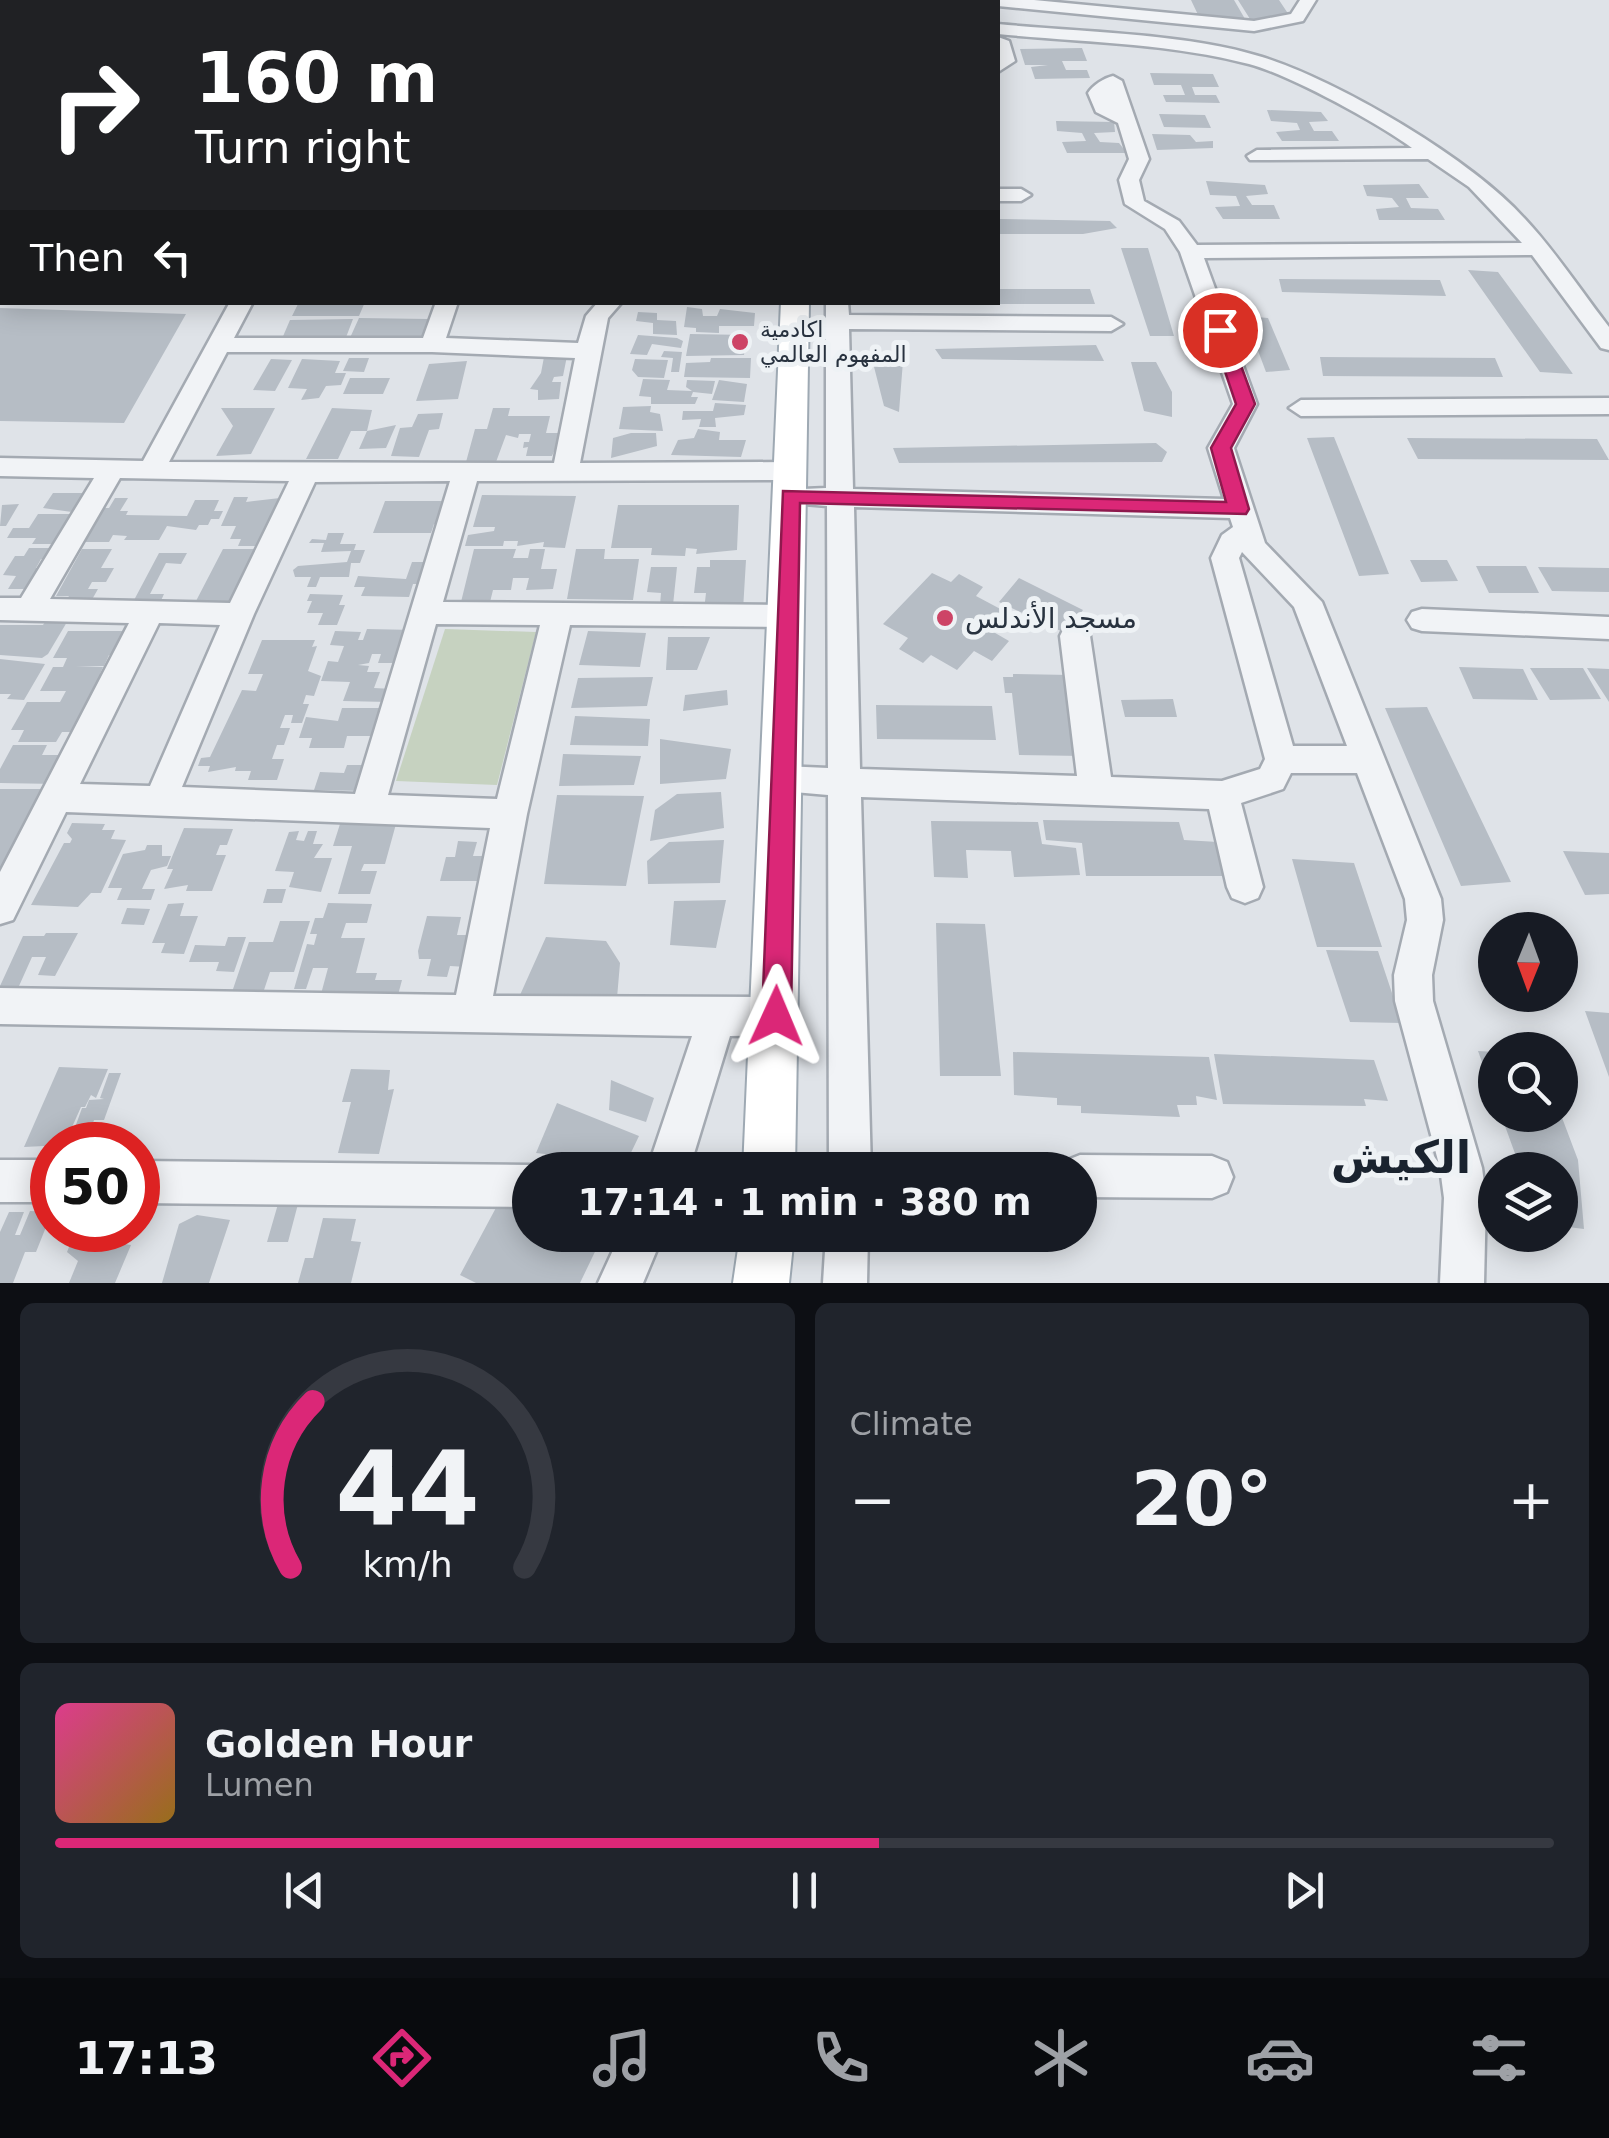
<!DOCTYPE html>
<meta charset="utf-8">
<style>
:root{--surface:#171b24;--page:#20242c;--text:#f1f3f6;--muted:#9ea1a6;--line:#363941;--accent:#db2777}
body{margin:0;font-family:"DejaVu Sans","Noto Naskh Arabic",sans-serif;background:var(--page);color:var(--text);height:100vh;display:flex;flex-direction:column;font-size:38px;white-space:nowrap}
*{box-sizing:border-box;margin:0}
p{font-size:32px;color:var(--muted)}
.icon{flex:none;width:55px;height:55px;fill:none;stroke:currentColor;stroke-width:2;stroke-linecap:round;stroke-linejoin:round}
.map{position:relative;height:1283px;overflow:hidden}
.drawer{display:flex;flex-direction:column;gap:20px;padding:20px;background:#0d0f14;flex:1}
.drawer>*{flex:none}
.top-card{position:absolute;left:0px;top:0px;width:1000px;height:305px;box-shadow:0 5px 25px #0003;background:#202124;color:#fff;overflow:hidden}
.needle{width:65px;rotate:181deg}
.fabs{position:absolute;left:1478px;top:912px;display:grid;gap:20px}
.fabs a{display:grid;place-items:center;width:100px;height:100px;border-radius:50%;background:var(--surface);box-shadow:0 5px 25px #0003;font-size:50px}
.speed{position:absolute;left:30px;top:1122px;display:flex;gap:20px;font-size:50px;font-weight:700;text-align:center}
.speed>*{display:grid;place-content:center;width:130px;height:130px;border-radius:50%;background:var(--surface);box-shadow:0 5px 25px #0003;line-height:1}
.speed .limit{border:15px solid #d22;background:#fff;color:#111}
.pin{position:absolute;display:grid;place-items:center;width:85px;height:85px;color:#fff;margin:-42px;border:5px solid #fff;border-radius:50%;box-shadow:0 2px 10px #0007}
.me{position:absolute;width:110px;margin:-55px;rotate:1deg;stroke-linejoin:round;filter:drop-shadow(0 0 8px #0008)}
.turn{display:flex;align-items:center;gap:35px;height:210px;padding:0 30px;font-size:45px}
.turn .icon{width:130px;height:130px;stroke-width:2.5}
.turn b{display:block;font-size:70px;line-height:85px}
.then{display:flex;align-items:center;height:95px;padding:0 30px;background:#0003;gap:20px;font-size:38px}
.big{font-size:75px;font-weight:800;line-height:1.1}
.drawer .widget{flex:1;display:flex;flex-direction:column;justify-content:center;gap:15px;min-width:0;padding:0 35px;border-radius:15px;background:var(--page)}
.drawer .dial{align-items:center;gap:0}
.dial svg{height:260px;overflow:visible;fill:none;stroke:var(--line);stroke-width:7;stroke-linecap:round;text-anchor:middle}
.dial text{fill:var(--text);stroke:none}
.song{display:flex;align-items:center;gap:30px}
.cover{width:120px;height:120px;border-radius:15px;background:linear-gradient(135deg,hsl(330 70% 55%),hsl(40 70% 35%))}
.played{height:10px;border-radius:5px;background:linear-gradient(90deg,var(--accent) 55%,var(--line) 55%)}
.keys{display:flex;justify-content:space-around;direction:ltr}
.heat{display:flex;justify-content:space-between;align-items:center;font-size:55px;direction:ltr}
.drawer .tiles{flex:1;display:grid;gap:20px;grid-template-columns:1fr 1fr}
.widget:last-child{grid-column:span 2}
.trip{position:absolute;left:512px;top:1152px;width:585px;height:100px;border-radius:50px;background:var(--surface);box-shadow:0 5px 25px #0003;font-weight:800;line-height:100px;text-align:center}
.dock{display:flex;height:160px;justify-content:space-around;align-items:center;background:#090b0e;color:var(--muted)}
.dock .icon{width:70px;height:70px}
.dock .selected{color:var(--accent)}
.dock b{font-size:45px;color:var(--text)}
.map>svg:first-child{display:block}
</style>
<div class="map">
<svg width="1609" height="1283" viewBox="0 0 1609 1283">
<rect width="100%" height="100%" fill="#dfe3e8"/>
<path fill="#c6d2c0" d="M445,629L536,632L497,785L396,781Z"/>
<path fill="#b6bdc5" d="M1191,0H1234L1245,19H1200Z
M1238,0H1279L1289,15L1284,20L1250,19Z
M1082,48L1087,61H1062L1066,70H1087L1090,78L1035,79L1031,67L1048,65H1025L1020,49Z
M1150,73L1213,74L1219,87H1192L1195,95H1216L1220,103L1166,102L1163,95H1185L1181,85H1154Z
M1267,110L1321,112L1328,121L1309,122L1314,131H1332L1339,141H1282L1276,132L1300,130L1297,123L1271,121Z
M1159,114L1205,115L1211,128L1164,127Z
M1056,121L1114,122L1115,132L1094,133L1100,142L1119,143L1127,153H1067L1062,142L1086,141L1082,133L1057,131Z
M1152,134L1190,135L1196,142L1213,141V148L1157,150Z
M1206,181L1265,185L1268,194L1246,196L1252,205H1274L1280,219H1223L1215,207L1240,206L1236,196L1210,195Z
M1419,184L1429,198H1406L1411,208L1438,209L1445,220H1379L1376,209L1399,207L1392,198L1367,196L1363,185Z
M998,219L1110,221L1117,228L1083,234H998Z
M1121,248H1148L1174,336H1150Z
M1468,270L1498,272L1573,374L1540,372Z
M1279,279L1440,280L1446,296L1282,292Z
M998,289H1090L1095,304H998Z
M299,302H365L359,316H292Z
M687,307L702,309L703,316H717L720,309L755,313L754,326H719V333L696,332V328L684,327Z
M0,308L186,314L124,423L0,421Z
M638,312L657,313V320L676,321L677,335L653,334V323L636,321Z
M1245,316L1268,318L1290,370L1266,372Z
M359,318L429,319L421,340H349Z
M353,319L345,340L281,341L290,320Z
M690,334L747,335L744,355L686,356Z
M638,335L677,338L683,341L681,348L652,344L647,355L630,354Z
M1096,345L1104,361L942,359L935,349Z
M664,351L682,352L679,372H671L673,358L661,357Z
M567,356L563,376L554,377L552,382H561L559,399L538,400V390L530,389L541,373L544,357Z
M1320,357L1495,358L1503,377L1323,376Z
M349,358H369L364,372L343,371Z
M711,358H751L750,378L684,377L686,363L710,362Z
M271,359L292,360L275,391L253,390Z
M302,359L340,361L335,373H346L341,385L326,386L319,398L301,400L307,389L288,388Z
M635,359L668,360L664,378L638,377L632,370Z
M872,359L903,361L899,412L884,406Z
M467,361L458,399L416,401L429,364Z
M1131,362H1156L1172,392V417L1144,411Z
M350,378H390L383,394H343Z
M643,379L670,380L667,390L692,391L686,387L687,380L715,381L712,394L693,392L691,397H698L695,404H651V397L639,396Z
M719,380L747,384L744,402L712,400Z
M715,403L746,405L744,415L715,418L716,427H699L701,419L682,420L683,411H713Z
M651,406L650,412L660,414L663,431L619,429L623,407Z
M221,408H275L251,454L216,456L233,426Z
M332,408L372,410L367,431H351L338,459H306Z
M493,408H510L508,416H550L546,433H562L552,456H526L528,447L523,448L524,442H529L531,434H519L518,438L506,435L496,462H466L475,429H487Z
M443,413L439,429L429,430L419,457L391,456L400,428L412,427L418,414Z
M396,425L386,448L359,449L367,431Z
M698,429L720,432L719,440H746L741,457L671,455L678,440L694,438Z
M631,433H656L657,446L611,458L613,438Z
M1334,437L1389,574L1359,576L1307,438Z
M1407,438L1597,439L1609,460L1418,459Z
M1156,443L1167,452L1162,462L899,463L893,448Z
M53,493H91L84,504H77L72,512L43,508Z
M482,495L576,496L565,548L543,547L544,542L517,546L518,541H504L503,546H465L468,535L494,531L495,527H473Z
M234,497H248L246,502L280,498L259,546H238L241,539H230L236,526H221Z
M115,498H128L120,511H128L126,515L187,516L195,500H219L214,511H223L219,519H211L208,525H199L196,530L167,526L159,540H124L127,536L113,535L109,542H80L100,508H109Z
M385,501H454L447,524H434L431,533H373Z
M19,504L6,526H0L2,505Z
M618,505H739L737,550L696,554L697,549L686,548L685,556L651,555L652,548H611Z
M38,514H81L60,544H32L36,538H7L13,528H29Z
M328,533H344L340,544H356L354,550H365L360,563H351L349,577H320L316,587H307L311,577H295L293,570L298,566L347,562L351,551L321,552L324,543H309L312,539L326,540Z
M29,548H61L54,560L41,559L36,568H48L30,598H19L24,589H8L16,576L3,575L15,556H24Z
M82,549H112L101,568H114L106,582H92L88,589H98L90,603H64L69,596H56Z
M223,549H257L236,601H196Z
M474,549H516L513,558H528L530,549H545L541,569H557L553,589L526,590L529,578H513L511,590H493L490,602H461Z
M576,549H605L604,559H639L633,600L567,599Z
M159,553H187L181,564L166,563L150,594H164L159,605L133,602Z
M710,560H746L743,610H704L706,593H694L697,567H710Z
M1410,560H1447L1458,581L1421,582Z
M412,562H434L425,584H413L409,597L361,596L365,587H354L358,576L406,579Z
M1476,566H1526L1539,593H1489Z
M651,567H677L673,605H660L661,593L647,592Z
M1538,567L1609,568V592L1552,591Z
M932,573L951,582L959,574L983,587L976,596L1006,612L990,630L1009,641L992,661L974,651L957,670L931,655L923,663L899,649L908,638L883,624Z
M1019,578L1083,610L1065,633L999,602Z
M310,594L343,595L339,605H345L337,625H318L323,613H307L312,601H307Z
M45,622H67L48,654L42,658L0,655V625H43Z
M367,629L415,630L404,663H378L381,654H372L369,663L358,665L369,666L367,672H380L374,688L393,689L389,702L343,701L350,682L321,681L328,661L338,662L344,646L330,645L335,631L361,632L358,640H363Z
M68,631H135L123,656L109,655L104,666H76L103,667L100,674H115L83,732H62L56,742H18L24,730H11L27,702H60L66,691H40L53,667H63L67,658H53Z
M588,631L646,633L640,667L579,665Z
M668,637H710L697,670H666Z
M262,640H315L312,647L317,646L308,671L321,676L314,696L306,695L303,704H309L302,723H291L293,715H285L280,728H290L284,745H277L272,759H284L277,780H248L251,771H235L236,767L208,772L210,766H198L201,758L210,757L242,690L256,691L263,674H248Z
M0,659L45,664L24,700L7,699L11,694H0Z
M1459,667L1523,669L1538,700L1473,699Z
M1530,668H1583L1601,699L1550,700Z
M1587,668L1609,669V702Z
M1013,674L1070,675L1083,756L1019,755L1012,693H1005L1003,677H1013Z
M653,677L647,706L571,708L578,678Z
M727,690L728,705L683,711L685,695Z
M1173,699L1177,717H1125L1121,700Z
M876,705L992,706L996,740L877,739Z
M1427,707L1511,882L1461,886L1385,708Z
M342,708H391L383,736H347L344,748H309L312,738H299L306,717L338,721Z
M575,716L650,719L648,746L570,745Z
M660,739L731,749L726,779L660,784Z
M13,745H47L42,755H72L57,784L0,783V769Z
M563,754L641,756L634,785L559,786Z
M347,765H373L365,791L314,790L320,772L344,773Z
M0,789H54L0,876Z
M721,792L724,828L650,841L655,810L677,794Z
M557,795L644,796L626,886L544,884Z
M1043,820L1179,822L1184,840L1218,842L1226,876H1086L1082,843L1046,840Z
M931,821L1038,822L1042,844L1076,848L1080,875L1014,877L1011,851L966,850L968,878L934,877Z
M72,823L105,824L102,830H115L111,839L126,840L101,893H91L78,907L31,905L64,843H70L72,839L67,833Z
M340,824H396L385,864H364L361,871H377L370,894H338L352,846H333Z
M184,828L233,829L227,845H220L216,855H226L212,891H186L188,885L164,889L173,869H167Z
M299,831L296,840L304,841L308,831H317L313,844H323L314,858H332L321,892L289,887L294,872L275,871L289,832Z
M724,840L720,883L648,884L647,861L669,842Z
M458,841L477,842L473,856H492L486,881H440L446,857H455Z
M147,845H162V856H171L167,866L151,870L142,889H155L151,900H117L122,888H108L123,854L145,850Z
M1563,851L1609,853V894L1585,895Z
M1292,859L1354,863L1382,947H1317Z
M267,889H286L282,903H263Z
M726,900L716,948L670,945L674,901Z
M184,903L180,916H198L184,954L161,953L165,943H152L168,904Z
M328,903L372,904L367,923H346L341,938H365L356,973H377L375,980H402L398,995L321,994L328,968H313L306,989H294L307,944L314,945L317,934H310L315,918H323Z
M127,908L150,909L144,925L121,924Z
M427,916L461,917L457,935H474L467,967L450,966L447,977L427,976L431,959H419L418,951Z
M280,921H310L294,972H270L263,993L232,992L249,942H273Z
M936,923L985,924L1001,1076H940Z
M46,933H78L55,976L38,975L46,957H32L19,986H0L23,936H44Z
M228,937H246L234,972L216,971L219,962H189L195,945L225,946Z
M546,937L606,941L620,963L617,998L520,995Z
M1326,950L1378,951L1402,1023L1350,1022Z
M1585,1011L1609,1013V1077Z
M1478,1051L1495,1052V1098Z
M1013,1052L1209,1057L1217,1100L1196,1096L1197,1105H1177L1180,1117L1081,1113V1106L1057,1105V1098L1014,1095Z
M1214,1054L1374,1060L1388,1101L1364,1099L1366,1106L1223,1104Z
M59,1067L108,1069L96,1098L91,1095L85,1107H81L64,1145L24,1147Z
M351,1069L390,1070L388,1090L394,1089L379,1154L338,1153L351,1102H342Z
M109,1073H121L104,1120H94L90,1133H73L82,1108H86L89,1100L104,1099L100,1098Z
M611,1080L654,1098L646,1122L609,1110Z
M557,1103L639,1136L626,1163L536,1153Z
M1501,1115H1561L1578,1160L1584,1229L1560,1226V1170H1521Z
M506,1189L530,1200V1235H603L580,1283H476L460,1275Z
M278,1204H298L288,1242H267Z
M30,1211L52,1212L36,1252H25L13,1283H0V1232L9,1212H24L15,1235H20Z
M197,1215L230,1220L209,1283H162L179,1224Z
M323,1218L356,1219L351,1241L361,1242L351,1283H298L305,1258H313Z
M76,1230H123L118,1243L131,1245L115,1283H69L78,1261L67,1252Z"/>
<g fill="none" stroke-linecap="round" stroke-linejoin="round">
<defs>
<path id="minor" d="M194,0H223L224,2H196Z
M449,0H477L478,2H451Z
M516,0H542L543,2H518Z
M757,0H776L777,2H759Z
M976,0H1034L1254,21L1291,14L1300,0H1316L1303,21L1254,31L998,6V2Z
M998,24C1077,32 1188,33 1262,57C1339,81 1471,159 1525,219C1556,252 1581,291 1609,327V350L1601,348L1532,255L1204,258L1257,404L1234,448L1265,543L1322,602L1441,899L1443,920L1432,975L1433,1001L1482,1168L1486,1198L1484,1283H1440L1444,1198L1440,1168L1395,1001L1394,975L1407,920L1405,899L1357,773H1291L1283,789L1241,803L1263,887L1258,898L1245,903L1232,898L1227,887L1209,809L861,797L871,1170H829L828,795L771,790L766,780L771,770L783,766L828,768L827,506L781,502L777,496L781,490L826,488V302H848L849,315L1111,317L1123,324L1111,331L849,329L853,489L1224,499L1208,448L1233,404L1180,252L1165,229L1125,204L1119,180L1129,159L1118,123L1096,112L1088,93C1093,85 1104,78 1113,76L1122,81L1149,159L1139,180L1144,201L1179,221L1197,245L1522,243L1469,187L1428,159L1250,160L1247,156L1257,150L1412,148C1376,122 1290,75 1249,64C1169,43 1080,42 998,34ZM854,507L1230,518L1233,527L1222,535L1211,558L1265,759L1260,769L1222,781L1111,777L1090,636L1086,628L1075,625L1064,628L1060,636L1077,776L860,769ZM1242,552L1294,607L1347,746H1293L1239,558Z
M998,37L1009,41L1015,61L998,72Z
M2,145V157L0,158V146Z
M0,177H2V189H0Z
M998,189H1021L1031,195L1021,201H998Z
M230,302H253L234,338H423L436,302H458L446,338L578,343L586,316L598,302H622L608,318L580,463L790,462L799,465L803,471L799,477L790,480L477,481L443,602L787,605L797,608L802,616L797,624L787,627L570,625L527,814L493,996L777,997L791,1003L796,1016L791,1029L777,1035L730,1036L689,1170H647L692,1036L0,1024V988L456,995L490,828L66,812L13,920L0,924V872L129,623L0,620V598H21L94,478L0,476V458L143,461ZM227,352H432L575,358L554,463L169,462ZM120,478L289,481L230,603L50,599ZM450,481L355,794L182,787L254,614L315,482ZM159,623L220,625L150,786L80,784ZM436,624L540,625L497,799L388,795Z
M1609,398V414L1301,416L1289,408L1301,400Z
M1422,609L1609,617V639L1422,631L1412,628L1407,620L1412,612Z
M1080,1155L1212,1156L1227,1162L1233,1177L1227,1192L1212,1198L1080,1197V1170H1062L1065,1161Z
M0,1160H52V1202H0Z
M138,1161L530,1165L542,1170H530V1207L138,1203Z
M620,1235H663L643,1283H598Z
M826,1235H868L867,1283H823Z"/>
<path id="major" d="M780,0H802L803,2H782Z
M781,302H809L795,1170H743Z
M740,1235H794L789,1283H733Z"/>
</defs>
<use href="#minor" stroke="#a4aab2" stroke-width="5"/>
<use href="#major" stroke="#9ea9b3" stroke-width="4"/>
<use href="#minor" fill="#f1f3f6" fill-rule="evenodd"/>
<use href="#major" fill="#fff" fill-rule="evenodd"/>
</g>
<path fill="#db2777" stroke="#8e194d" stroke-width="2.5" d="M1220,324L1228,330L1255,404L1231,448L1249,509L1246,514L800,503L791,1016L787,1025L776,1030L766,1025L762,1016L783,491L1226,502L1211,448L1236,404L1211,330Z"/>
<g fill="#cd4466" stroke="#eef2f5" stroke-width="4">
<circle cx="740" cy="342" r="10"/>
<circle cx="945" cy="618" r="10"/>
</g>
<g text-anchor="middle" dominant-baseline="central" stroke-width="10" stroke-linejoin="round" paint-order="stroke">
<g font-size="22" fill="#28323f" stroke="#eef2f5" text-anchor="start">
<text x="760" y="329">اكادمية<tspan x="760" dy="25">المفهوم العالمي</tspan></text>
</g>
<g font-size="28" fill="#28323f" stroke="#eef2f5" text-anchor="start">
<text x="965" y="618">مسجد الأندلس</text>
</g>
<g font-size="45" font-weight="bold" fill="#1a232f" stroke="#eef2f5">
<text x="1401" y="1157">الكيش</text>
</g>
</g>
</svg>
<div class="fabs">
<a><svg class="needle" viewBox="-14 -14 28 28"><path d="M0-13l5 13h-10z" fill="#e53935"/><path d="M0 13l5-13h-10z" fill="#9ea1a6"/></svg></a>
<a><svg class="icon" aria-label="search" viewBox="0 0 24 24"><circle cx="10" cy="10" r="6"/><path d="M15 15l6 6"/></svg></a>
<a><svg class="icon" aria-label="layers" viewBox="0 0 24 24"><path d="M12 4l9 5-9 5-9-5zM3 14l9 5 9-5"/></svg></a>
</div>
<div class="speed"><div class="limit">50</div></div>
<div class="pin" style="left:1220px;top:330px;background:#d93025"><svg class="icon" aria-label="arrive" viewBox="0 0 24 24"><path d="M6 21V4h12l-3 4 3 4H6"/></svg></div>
<svg class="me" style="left:776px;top:1016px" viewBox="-20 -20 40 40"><path d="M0-17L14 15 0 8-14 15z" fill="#db2777" stroke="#fff" stroke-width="4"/></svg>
<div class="trip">17:14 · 1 min · 380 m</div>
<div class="top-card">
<div class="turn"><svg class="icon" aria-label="right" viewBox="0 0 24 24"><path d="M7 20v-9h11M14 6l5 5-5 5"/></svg><div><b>160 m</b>Turn right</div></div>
<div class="then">Then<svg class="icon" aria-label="left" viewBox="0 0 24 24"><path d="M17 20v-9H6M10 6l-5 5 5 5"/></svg></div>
</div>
</div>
<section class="drawer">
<div class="tiles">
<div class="widget dial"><svg viewBox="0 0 100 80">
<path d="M14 69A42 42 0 1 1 86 69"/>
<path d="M14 69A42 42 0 0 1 21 18" stroke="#db2777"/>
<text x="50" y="56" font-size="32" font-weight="700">44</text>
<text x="50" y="72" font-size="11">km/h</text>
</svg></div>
<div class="widget"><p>Climate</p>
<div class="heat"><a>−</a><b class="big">20°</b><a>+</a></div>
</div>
<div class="widget">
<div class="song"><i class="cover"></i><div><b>Golden Hour</b><p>Lumen</p></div></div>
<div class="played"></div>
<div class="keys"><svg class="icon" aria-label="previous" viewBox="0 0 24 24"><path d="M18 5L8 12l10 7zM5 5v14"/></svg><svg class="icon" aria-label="pause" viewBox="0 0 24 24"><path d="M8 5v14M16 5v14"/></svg><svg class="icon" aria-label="next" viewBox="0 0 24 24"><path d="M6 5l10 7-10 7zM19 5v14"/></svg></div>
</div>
</div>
</section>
<nav class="dock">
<b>17:13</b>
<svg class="icon selected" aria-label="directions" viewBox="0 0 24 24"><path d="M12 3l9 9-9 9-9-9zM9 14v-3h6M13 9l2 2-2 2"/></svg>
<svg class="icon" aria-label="music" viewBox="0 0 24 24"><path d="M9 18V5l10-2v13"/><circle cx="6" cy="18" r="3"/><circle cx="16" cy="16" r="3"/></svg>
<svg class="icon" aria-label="phone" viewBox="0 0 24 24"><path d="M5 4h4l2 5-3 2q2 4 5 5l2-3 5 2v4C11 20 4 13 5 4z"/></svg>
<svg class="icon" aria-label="climate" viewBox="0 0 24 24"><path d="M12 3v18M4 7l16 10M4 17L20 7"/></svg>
<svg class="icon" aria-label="car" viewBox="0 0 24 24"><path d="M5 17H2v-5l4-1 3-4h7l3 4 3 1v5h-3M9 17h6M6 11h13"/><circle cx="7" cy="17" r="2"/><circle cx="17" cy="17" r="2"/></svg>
<svg class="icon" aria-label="filters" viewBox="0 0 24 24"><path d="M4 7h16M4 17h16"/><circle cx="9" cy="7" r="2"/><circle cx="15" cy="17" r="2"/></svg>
</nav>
